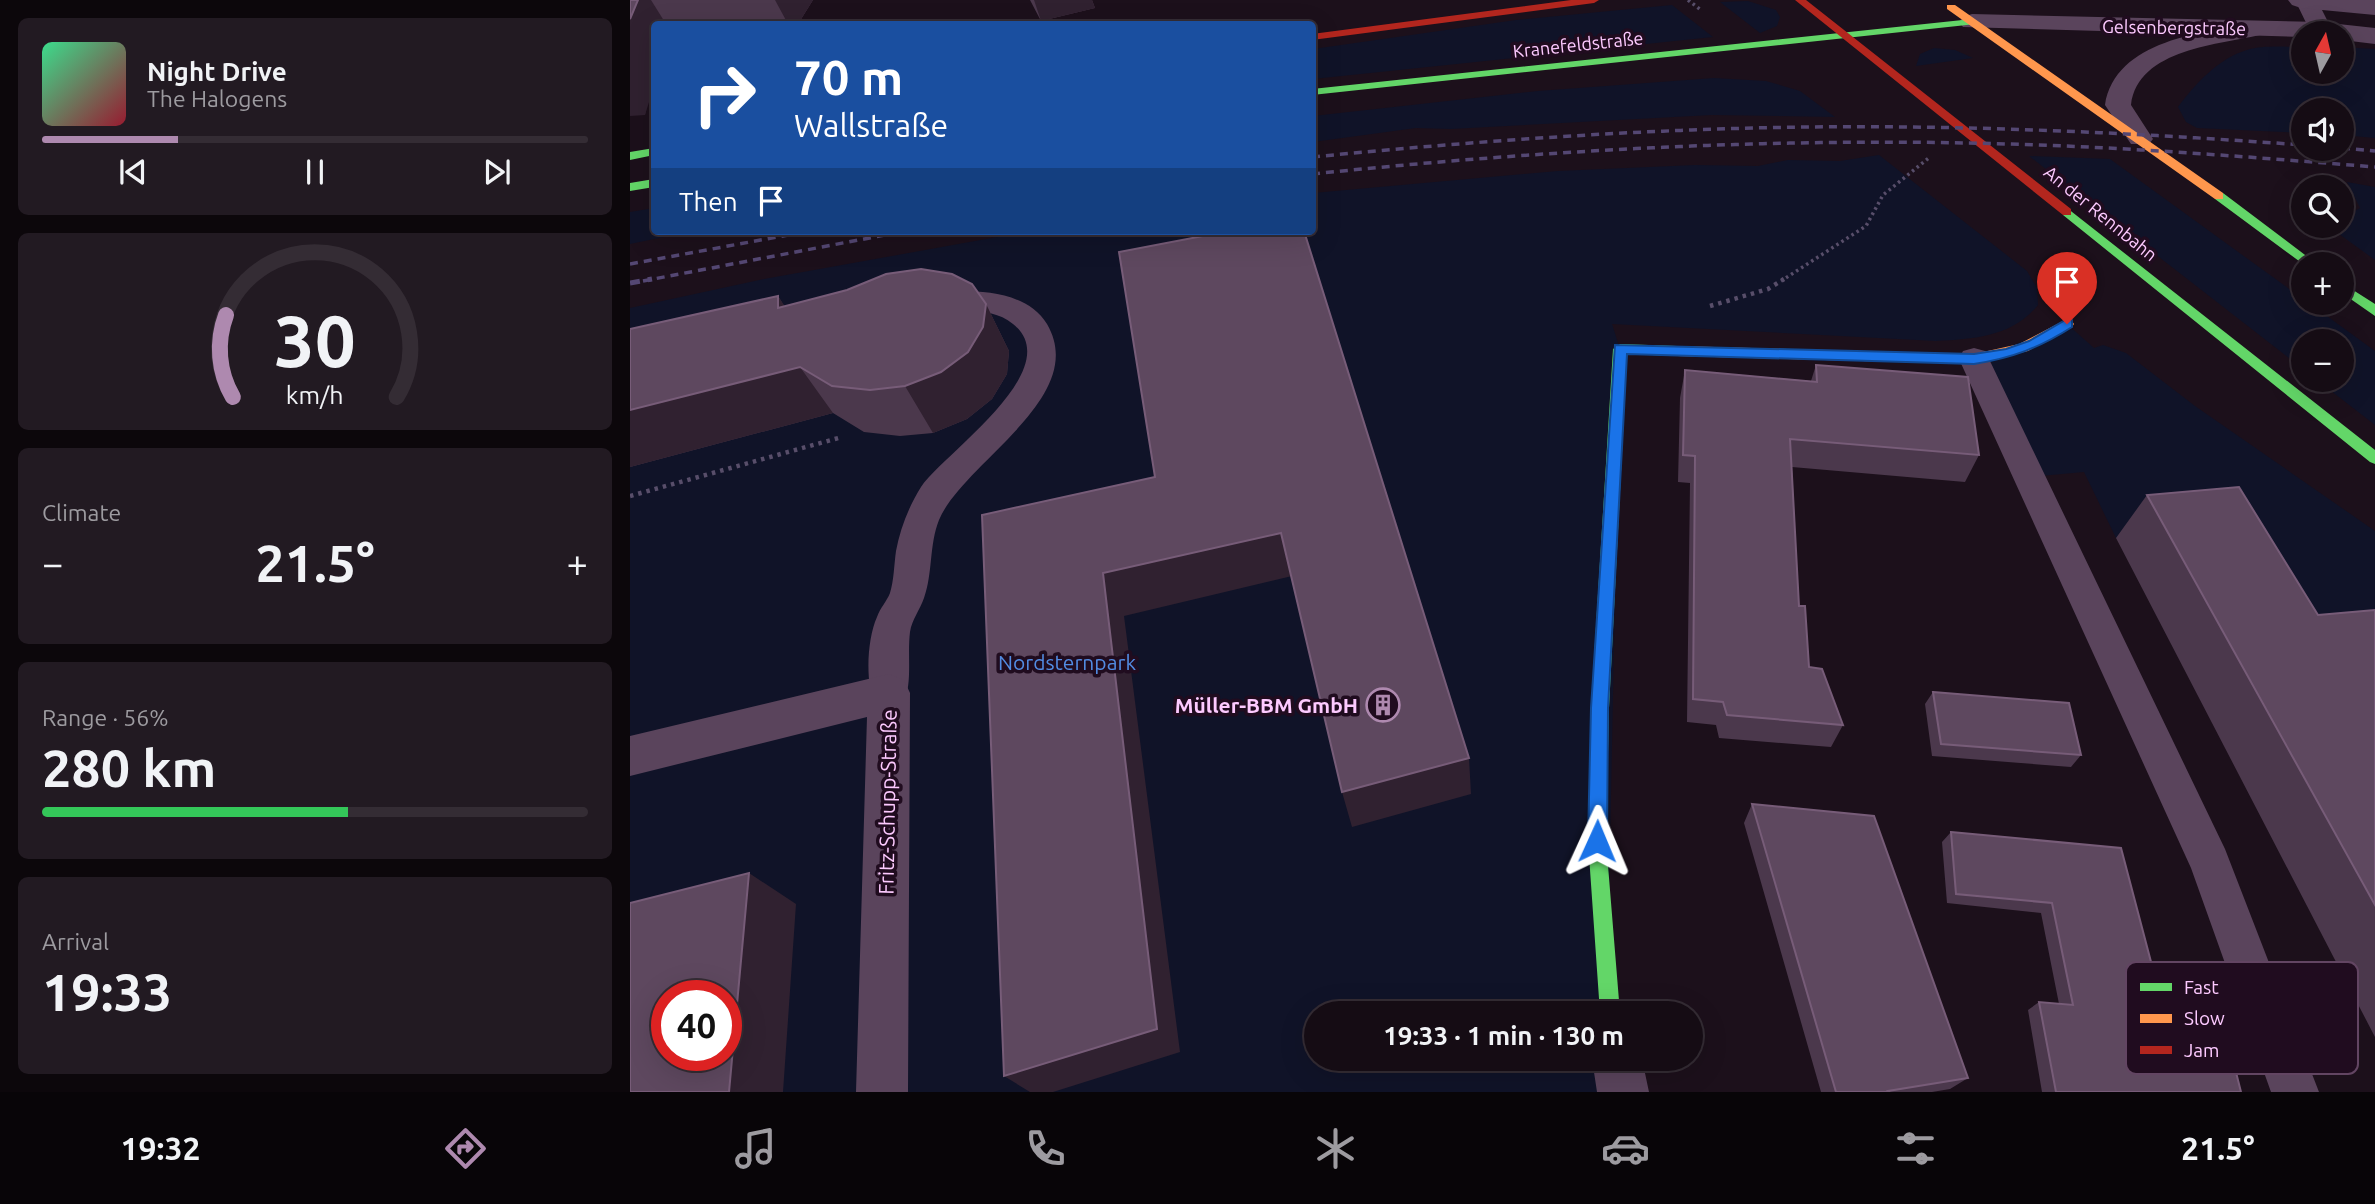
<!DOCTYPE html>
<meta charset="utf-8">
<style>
:root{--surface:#150c14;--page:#221a22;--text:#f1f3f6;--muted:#9d9ba0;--line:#342c34;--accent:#ae89af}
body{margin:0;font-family:Ubuntu,sans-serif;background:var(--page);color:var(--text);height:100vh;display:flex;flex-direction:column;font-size:26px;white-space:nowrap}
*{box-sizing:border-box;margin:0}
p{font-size:23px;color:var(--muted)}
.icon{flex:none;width:38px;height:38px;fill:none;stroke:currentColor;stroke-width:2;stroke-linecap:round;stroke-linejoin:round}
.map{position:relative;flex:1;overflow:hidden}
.panel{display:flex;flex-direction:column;gap:18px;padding:18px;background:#0c070b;width:630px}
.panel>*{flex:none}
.top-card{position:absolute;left:21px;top:21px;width:665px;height:214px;border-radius:7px;box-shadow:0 7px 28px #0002,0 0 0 2px var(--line);background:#1a4fa0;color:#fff;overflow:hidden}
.needle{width:46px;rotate:8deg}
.buttons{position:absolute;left:1661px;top:21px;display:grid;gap:14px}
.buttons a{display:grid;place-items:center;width:63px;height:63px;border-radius:50%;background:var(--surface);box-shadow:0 7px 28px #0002,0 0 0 2px var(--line);font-size:35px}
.speed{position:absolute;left:21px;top:980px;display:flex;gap:14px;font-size:35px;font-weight:700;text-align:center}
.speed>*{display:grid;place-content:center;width:91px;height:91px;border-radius:50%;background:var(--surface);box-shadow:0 7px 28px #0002,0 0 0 2px var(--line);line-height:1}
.speed .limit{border:10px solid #d22;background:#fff;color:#111}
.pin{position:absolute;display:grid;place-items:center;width:60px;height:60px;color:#fff;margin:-72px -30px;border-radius:50% 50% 50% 0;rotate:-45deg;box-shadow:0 0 7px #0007}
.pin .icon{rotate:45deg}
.me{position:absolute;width:77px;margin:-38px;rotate:1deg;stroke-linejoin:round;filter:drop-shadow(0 0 5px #0008)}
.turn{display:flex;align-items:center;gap:24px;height:147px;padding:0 28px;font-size:32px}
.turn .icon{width:91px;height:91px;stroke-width:2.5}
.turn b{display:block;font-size:49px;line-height:60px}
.then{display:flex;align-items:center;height:66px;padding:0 28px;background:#0003;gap:14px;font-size:26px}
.big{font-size:52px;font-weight:600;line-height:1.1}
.panel .card{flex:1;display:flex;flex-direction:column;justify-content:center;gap:10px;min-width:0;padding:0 24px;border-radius:10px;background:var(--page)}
.panel .dial{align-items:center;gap:0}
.dial svg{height:182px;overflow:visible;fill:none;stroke:var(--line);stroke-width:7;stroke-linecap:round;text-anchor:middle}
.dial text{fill:var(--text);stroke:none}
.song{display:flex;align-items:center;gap:21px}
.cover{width:84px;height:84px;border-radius:10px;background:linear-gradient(135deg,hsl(150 70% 55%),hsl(350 70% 35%))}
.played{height:7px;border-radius:4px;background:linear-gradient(90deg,var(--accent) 25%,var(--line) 25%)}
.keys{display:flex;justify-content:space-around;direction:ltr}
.heat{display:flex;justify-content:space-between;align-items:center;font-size:38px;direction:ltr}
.charge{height:10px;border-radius:5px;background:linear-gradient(90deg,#34c759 56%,var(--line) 0)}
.trip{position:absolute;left:674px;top:1001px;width:399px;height:70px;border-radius:35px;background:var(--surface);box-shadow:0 7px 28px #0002,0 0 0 2px var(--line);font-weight:600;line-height:70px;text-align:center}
.tabs{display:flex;height:112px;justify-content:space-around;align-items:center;background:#080508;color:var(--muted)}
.tabs .icon{width:49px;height:49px}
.tabs .current{color:var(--accent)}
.tabs b{font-size:32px;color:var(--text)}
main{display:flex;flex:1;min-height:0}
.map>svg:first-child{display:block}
</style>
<main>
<section class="panel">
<div class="card">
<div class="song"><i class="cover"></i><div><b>Night Drive</b><p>The Halogens</p></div></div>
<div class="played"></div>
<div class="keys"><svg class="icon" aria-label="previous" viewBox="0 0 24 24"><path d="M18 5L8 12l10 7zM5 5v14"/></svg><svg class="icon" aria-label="pause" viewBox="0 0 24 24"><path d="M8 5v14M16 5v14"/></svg><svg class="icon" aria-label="next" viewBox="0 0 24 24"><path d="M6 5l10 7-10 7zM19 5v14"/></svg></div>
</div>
<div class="card dial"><svg viewBox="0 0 100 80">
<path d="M14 69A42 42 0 1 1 86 69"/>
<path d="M14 69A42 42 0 0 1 11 33" stroke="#ae89af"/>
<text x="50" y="56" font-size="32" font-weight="700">30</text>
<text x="50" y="72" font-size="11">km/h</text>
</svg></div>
<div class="card"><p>Climate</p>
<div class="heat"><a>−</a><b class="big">21.5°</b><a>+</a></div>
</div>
<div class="card"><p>Range · 56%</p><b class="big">280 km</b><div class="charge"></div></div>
<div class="card"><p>Arrival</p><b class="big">19:33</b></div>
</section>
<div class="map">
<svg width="1745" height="1092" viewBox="0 0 1745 1092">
<rect width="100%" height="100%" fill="#1c101b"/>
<path fill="#101328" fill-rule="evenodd" d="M1118,1L1146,10L1150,17L1147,26L1130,33L1090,2Z
M1042,5L1083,37L683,79V49L886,20Z
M1673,47V72H1712V47L1745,49V138L1712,135V110H1673V133L1567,128L1556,122L1548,107C1565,84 1589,58 1617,50C1633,45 1656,47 1673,47Z
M1304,48L1325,50L1343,58L1286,66L1290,54Z
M1084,78L1136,81L1170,91L1205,117L1082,115L821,129L786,128L683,142V116L908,91Z
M1249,155L1397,271L1407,288L1408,305C1382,337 1345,339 1306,341L982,324L990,349L977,994L980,1013H686V1059H987L993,1092H0V308L134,279L401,231H682L683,193L928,171L1065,165L1128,166L1158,160L1210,161ZM37,996H96V1055H37Z
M1399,156L1480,159L1673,299V303H1679L1745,351V425L1687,380H1712V341H1673V369Z
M1717,182L1745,187V260L1698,226H1712V218L1730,208Z
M24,208V231H63L0,244V212Z
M1437,324L1464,348L1473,345L1496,353L1565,406L1745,531V703L1573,530L1486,538L1454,472L1399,477L1344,360Z"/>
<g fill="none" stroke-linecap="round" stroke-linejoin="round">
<path stroke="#584e6a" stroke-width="3.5" stroke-dasharray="2.5 3.5" stroke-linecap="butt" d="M1058,0L1071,10
M1151,281L1236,226L1253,195L1300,157"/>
<path stroke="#584e6a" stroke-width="4.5" stroke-dasharray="3.5 5" stroke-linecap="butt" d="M1080,306L1138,289L1154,279
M0,496L212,437"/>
<path fill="#5a445c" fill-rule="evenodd" d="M1665,0H1687L1702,30L1699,33H1681Z
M1626,22L1634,24L1638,29L1634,34C1590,45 1508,48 1501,105L1523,139L1519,144H1501L1475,105C1485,40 1574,32 1626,22Z
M332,291C362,291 400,296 417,324C460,398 333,462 309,520C299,545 303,573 294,598C290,610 282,619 280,632C277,656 283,683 273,705L259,710L245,705C235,683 237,639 247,617C250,608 257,601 260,593C264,580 264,565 266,551C270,529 279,506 291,487C313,454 439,369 383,324C357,303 324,317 296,309L291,302L296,295Z
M1344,348L1355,351L1359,359L1595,849L1689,1092H1641L1561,868L1329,359L1333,351Z"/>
<path fill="#5a445c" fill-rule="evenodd" d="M1658,0H1745V15L1671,8L1662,5Z
M1342,14L1690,22L1745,28V44L1712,40V33H1673V37L1333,27L1329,22L1333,17Z
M259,674L274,680L280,693L278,1092H226L237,717L0,776V736Z
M962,1059H1012L1019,1092H967Z"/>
<path fill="#63d668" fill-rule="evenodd" d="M1342,19L1347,22L1346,24L682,95V89Z
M24,148V155L0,160V152Z
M24,179V187L0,191V183Z
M1589,192L1593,193L1687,264H1673L1585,199V193Z
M1437,208L1745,450V464L1740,462L1433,215V209Z
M1712,283L1745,304V316L1712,293Z
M990,344L1047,346L1054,351L1047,356L997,354L979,708L976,841L990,1013H970L958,841L961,708L983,349Z"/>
<path fill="#ff974d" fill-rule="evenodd" d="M1317,5H1325L1593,193V199H1585L1317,9Z
M1437,319L1442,321L1444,324L1442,327L1398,351L1344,364L1047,356L1040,351L1047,346L1344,354L1389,344Z"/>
<path fill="#b3261e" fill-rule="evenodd" d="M941,0H969L964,3L682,40V34Z
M1165,0H1176L1441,209V215H1433Z"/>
<path stroke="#544773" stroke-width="3.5" stroke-dasharray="8 6" stroke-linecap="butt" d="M1712,148L1745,151
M682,157C847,141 1012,129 1177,127C1343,125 1508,133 1673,145
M682,174C924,149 1166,136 1409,145C1521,149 1633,158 1745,167
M0,264L180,231
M13,281L276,231"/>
<path stroke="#544773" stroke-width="5" stroke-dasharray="10 8" stroke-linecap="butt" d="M0,283L22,279"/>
</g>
<path fill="#4b384c" d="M0,0H183L168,24H24L15,115Z
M400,0H462L465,8L411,21Z
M148,296L154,306L356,304L379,351L377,374L362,399L337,419L303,433L270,436L234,432L203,413L0,467V329Z
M1186,365L1349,455L1335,482L1162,467L1169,606L1179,667L1213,725L1201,747L1089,738L1086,725L1057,722L1060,483L1048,482L1050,398L1055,370L1181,381Z
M1517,495L1688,615L1745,610V1037L1486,538Z
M1303,692L1451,755L1441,767L1302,756L1295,704Z
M1122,804L1338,1078L1320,1089L1302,1092H1191L1114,823Z
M1321,832L1491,848L1530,996L1611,1092H1412L1398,1010L1409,1002L1429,1004L1411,913L1317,903L1312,842Z"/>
<path fill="#302130" d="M8,0H21L36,24H24V86L15,115L0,116V19Z
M145,0H183L168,24H158Z
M404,0H462L465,8L411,21Z
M148,296L180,344L148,308Z
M356,304L379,351L377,374L362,399L337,419L303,433L275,386Z
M170,367L203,413L0,467V410Z
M651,533L662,576L494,616L550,1052L423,1092H400L374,1076L473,573Z
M839,758L841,794L722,827L712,792Z
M119,873L166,904L153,1092H99Z"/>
<path fill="#5e485f" stroke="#775c78" stroke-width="2" fill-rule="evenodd" d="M0,0H8L0,19Z
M599,231H674L839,758L712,792L651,533L473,573L527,1029L374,1076L352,515L525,477L489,252Z
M291,269L322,274L342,284L356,304L353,327L338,352L311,372L275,386L240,390L202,386L170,367L0,410V329L148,296V308L217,290L256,274Z
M1186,365L1338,377L1349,455L1160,439L1169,606H1175L1179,667L1192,669L1213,725L1097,715L1093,702L1063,699L1065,456L1053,455L1055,370L1187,382Z
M1609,487L1688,615L1745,610V905L1517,495Z
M1303,692L1439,703L1451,755L1311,744Z
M1122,804L1244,816L1338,1078L1258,1091L1259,1092H1206Z
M1321,832L1491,848L1530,996L1588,1001L1611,1092H1426L1409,1002L1443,1005L1422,903L1326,894Z
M119,873L99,1092H0V903ZM37,996H96V1055H37Z"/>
<path fill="#1a73e8" stroke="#114b97" stroke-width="2" d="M1437,319L1442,320V327C1409,348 1382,358 1344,364L997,354L978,708L977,841L974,848L967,850L960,848L958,841L961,708L985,345L1344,354L1376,349L1399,341Z"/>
<defs>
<symbol id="building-ring" viewBox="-11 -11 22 22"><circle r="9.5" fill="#200c1f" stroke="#ae89af" stroke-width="1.5"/><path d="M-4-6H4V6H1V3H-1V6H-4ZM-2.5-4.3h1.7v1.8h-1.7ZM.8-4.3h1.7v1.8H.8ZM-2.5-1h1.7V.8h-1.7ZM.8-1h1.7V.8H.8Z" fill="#ae89af"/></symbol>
</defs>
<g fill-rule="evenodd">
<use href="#building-ring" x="734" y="686" width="38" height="38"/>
</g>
<g text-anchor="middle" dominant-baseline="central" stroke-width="7" stroke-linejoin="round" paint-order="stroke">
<g font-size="18" fill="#fdcaff" stroke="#200c1f">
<text transform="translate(1544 27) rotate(1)">Gelsenbergstraße</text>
<text transform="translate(948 44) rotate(-6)">Kranefeldstraße</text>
<text transform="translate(1471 213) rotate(39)">An der Rennbahn</text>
</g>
<g font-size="21" fill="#528ce3" stroke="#200c1f">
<text x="437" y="662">Nordsternpark</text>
</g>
<g font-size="21" font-weight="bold" fill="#fdcaff" stroke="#200c1f" text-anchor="end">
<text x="728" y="705">Müller-BBM GmbH</text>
</g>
<g font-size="21" fill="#fdcaff" stroke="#200c1f">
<text transform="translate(257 802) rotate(-89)">Fritz-Schupp-Straße</text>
</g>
</g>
<rect x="1496" y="962" width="232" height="112" rx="10" fill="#200c1f" stroke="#624562" stroke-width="2"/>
<rect x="1510" y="983" width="32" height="8" fill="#63d668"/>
<rect x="1510" y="1014" width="32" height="9" fill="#ff974d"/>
<rect x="1510" y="1046" width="32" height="8" fill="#b3261e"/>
<g font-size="19" fill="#fdcaff">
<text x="1554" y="994">Fast</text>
<text x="1554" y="1025">Slow</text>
<text x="1554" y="1057">Jam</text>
</g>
</svg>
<div class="buttons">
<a><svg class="needle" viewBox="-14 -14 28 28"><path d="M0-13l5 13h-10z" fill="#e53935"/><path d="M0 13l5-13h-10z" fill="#9d9ba0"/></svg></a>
<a><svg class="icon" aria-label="sound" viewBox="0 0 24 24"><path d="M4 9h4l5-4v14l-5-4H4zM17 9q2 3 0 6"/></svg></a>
<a><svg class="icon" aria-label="search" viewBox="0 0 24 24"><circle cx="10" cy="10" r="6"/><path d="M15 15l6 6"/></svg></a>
<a>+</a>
<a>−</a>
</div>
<div class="speed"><div class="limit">40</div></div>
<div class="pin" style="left:1437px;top:324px;background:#d93025"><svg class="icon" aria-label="arrive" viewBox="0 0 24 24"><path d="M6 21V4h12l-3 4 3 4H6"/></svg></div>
<svg class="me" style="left:967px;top:841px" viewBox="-20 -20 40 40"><path d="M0-17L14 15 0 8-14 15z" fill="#1a73e8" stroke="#fff" stroke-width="4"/></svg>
<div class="trip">19:33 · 1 min · 130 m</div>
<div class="top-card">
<div class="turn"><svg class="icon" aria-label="right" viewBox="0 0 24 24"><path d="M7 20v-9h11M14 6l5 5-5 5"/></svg><div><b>70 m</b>Wallstraße</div></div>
<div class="then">Then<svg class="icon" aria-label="arrive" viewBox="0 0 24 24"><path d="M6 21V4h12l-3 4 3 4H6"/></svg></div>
</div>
</div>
</main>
<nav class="tabs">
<b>19:32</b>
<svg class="icon current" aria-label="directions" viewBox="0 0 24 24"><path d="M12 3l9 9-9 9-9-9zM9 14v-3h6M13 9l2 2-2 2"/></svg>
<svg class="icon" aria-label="music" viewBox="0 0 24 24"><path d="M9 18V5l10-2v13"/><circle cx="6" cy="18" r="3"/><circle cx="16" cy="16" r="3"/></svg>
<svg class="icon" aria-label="phone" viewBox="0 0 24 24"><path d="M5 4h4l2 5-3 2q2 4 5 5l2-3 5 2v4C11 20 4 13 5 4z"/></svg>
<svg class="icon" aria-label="climate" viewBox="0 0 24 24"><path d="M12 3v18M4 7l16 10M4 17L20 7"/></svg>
<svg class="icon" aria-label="car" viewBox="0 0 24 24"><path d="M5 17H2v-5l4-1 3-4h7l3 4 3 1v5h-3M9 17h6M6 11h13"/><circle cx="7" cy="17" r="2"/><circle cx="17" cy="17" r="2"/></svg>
<svg class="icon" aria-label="filters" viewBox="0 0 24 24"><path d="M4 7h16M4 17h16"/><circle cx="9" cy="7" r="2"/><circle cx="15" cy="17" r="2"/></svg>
<b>21.5°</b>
</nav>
